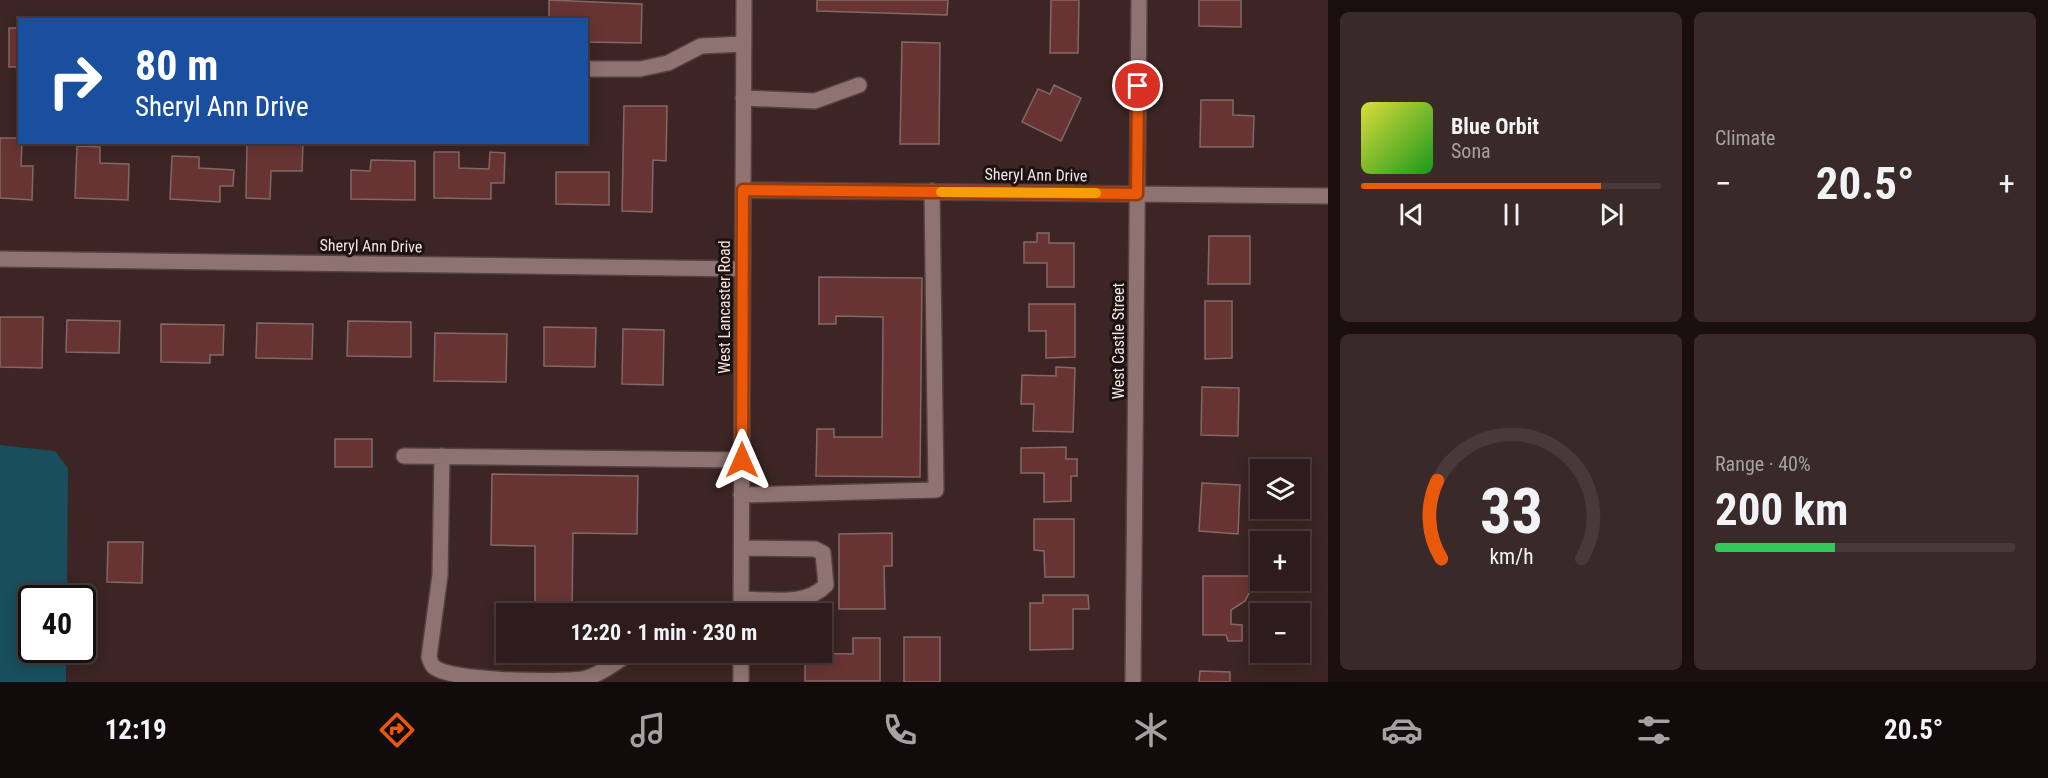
<!DOCTYPE html>
<meta charset="utf-8">
<style>
:root{--surface:#2d1c1b;--page:#392928;--text:#f1f3f6;--muted:#a7a1a3;--line:#483a3a;--accent:#ea580c}
body{margin:0;font-family:"Roboto Condensed",sans-serif;background:var(--page);color:var(--text);height:100vh;display:flex;flex-direction:column;font-size:22px;white-space:nowrap}
*{box-sizing:border-box;margin:0}
p{font-size:20px;color:var(--muted)}
.icon{flex:none;width:33px;height:33px;fill:none;stroke:currentColor;stroke-width:2;stroke-linecap:round;stroke-linejoin:round}
.map{position:relative;flex:1;overflow:hidden}
.sheet{display:flex;flex-direction:column;gap:12px;padding:12px;background:#190f0f;width:720px}
.sheet>*{flex:none}
.guide{position:absolute;left:18px;top:18px;width:570px;height:126px;border-radius:0px;box-shadow:0 3px 15px #0003,0 0 0 2px var(--line);background:#1a4fa0;color:#fff;overflow:hidden}
.fabs{position:absolute;left:1250px;top:459px;display:grid;gap:12px}
.fabs a{display:grid;place-items:center;width:60px;height:60px;border-radius:0px;background:var(--surface);box-shadow:0 3px 15px #0003,0 0 0 2px var(--line);font-size:30px}
.speed{position:absolute;left:18px;top:585px;display:flex;gap:12px;font-size:30px;font-weight:700;text-align:center}
.speed>*{display:grid;place-content:center;width:78px;height:78px;border-radius:50%;background:var(--surface);box-shadow:0 3px 15px #0003,0 0 0 2px var(--line);line-height:1}
.speed .limit{border:3px solid #111;border-radius:9px;background:#fff;color:#111}
.pin{position:absolute;display:grid;place-items:center;width:51px;height:51px;color:#fff;margin:-26px;border:3px solid #fff;border-radius:50%;box-shadow:0 2px 6px #0007}
.me{position:absolute;width:66px;margin:-33px;rotate:0deg;stroke-linejoin:round;filter:drop-shadow(0 0 4px #0008)}
.turn{display:flex;align-items:center;gap:21px;height:126px;padding:0 18px;font-size:27px}
.turn .icon{width:78px;height:78px;stroke-width:2.5}
.turn b{display:block;font-size:42px;line-height:51px}
.big{font-size:45px;font-weight:700;line-height:1.1}
.sheet .widget{flex:1;display:flex;flex-direction:column;justify-content:center;gap:9px;min-width:0;padding:0 21px;border-radius:9px;background:var(--page)}
.sheet .dial{align-items:center;gap:0}
.dial svg{height:156px;overflow:visible;fill:none;stroke:var(--line);stroke-width:7;stroke-linecap:round;text-anchor:middle}
.dial text{fill:var(--text);stroke:none}
.song{display:flex;align-items:center;gap:18px}
.cover{width:72px;height:72px;border-radius:9px;background:linear-gradient(135deg,hsl(60 70% 55%),hsl(120 70% 35%))}
.played{height:6px;border-radius:3px;background:linear-gradient(90deg,var(--accent) 80%,var(--line) 80%)}
.keys{display:flex;justify-content:space-around;direction:ltr}
.heat{display:flex;justify-content:space-between;align-items:center;font-size:33px;direction:ltr}
.charge{height:9px;border-radius:4px;background:linear-gradient(90deg,#34c759 40%,var(--line) 0)}
.sheet .tiles{flex:1;display:grid;gap:12px;grid-template-columns:repeat(2,1fr)}
.trip{position:absolute;left:496px;top:603px;width:336px;height:60px;border-radius:0px;background:var(--surface);box-shadow:0 3px 15px #0003,0 0 0 2px var(--line);font-weight:700;line-height:60px;text-align:center}
.tab-bar{display:flex;height:96px;justify-content:space-around;align-items:center;background:#120b0b;color:var(--muted)}
.tab-bar .icon{width:42px;height:42px}
.tab-bar .active{color:var(--accent)}
.tab-bar b{font-size:27px;color:var(--text)}
main{display:flex;flex:1;min-height:0}
.map>svg:first-child{display:block}
</style>
<main>
<div class="map">
<svg width="1328" height="682" viewBox="0 0 1328 682">
<rect width="100%" height="100%" fill="#3c2524"/>
<path fill="#194e5c" d="M0,445L55,451L68,468L67,598H32V650H66V682H0Z"/>
<path fill="#683433" stroke="#826866" stroke-width="1.5" d="M549,0L642,4L641,43L586,42V20H549Z
M817,0H948L947,15L817,11Z
M1051,0H1079L1078,53H1050Z
M1199,0H1241V27L1199,26Z
M9,28H20V67H9Z
M902,42L940,43L939,144H900Z
M1054,85L1081,98L1061,141L1022,122L1038,89L1050,94Z
M1201,100H1233V115L1254,116L1253,147H1200Z
M624,106H667L666,161L653,160L652,212L622,211Z
M0,138H20V142H22L21,166H33L32,200L0,198Z
M247,142L303,143L302,171H271L270,199L246,198Z
M77,146L100,147V163L129,164L128,200L75,198Z
M434,152H459V168L489,169L490,152L505,153L504,183H491V199L434,198Z
M172,156L199,157V168L234,170L233,186H220V202L170,199Z
M371,160L415,161V200L351,199V170L370,171Z
M556,172H609V205L556,204Z
M1037,233H1049V243H1074V287H1047V263H1024V242H1037Z
M1209,236H1250V284H1208Z
M819,277L922,278L920,477L816,476L817,429H834V437H882L883,317L836,316V324H819Z
M1205,301H1232V358L1205,359Z
M1029,304H1075V357L1046,358V331H1029Z
M0,317H43L42,368L0,367Z
M67,320L120,321L119,353L66,352Z
M348,321L411,322V357L347,356Z
M257,323L313,324L312,359L256,358Z
M161,324L224,325L223,355H210V363L161,362Z
M544,327L596,328L595,367L544,366Z
M623,329L664,330L663,385L622,384Z
M435,333L507,334L506,382L434,381Z
M1056,367L1075,368L1073,432L1033,431L1034,404H1021L1022,375L1056,376Z
M1202,387L1239,388L1238,436L1201,435Z
M335,439H372V467H335Z
M1066,447V459H1077V476H1071V501L1044,502V473H1021V448Z
M492,474L638,476L637,534L573,533L572,614H535V546L491,545Z
M1202,483L1240,485L1238,534L1199,531Z
M1034,519H1074V577H1045L1044,551L1034,550Z
M892,533V566H884L885,609H839V534Z
M108,542H143L142,583L107,582Z
M1203,576H1259V585H1253L1245,601L1231,610V624L1242,625V641H1228L1226,635H1203Z
M1043,595H1088L1089,609H1073V649L1030,650V603H1043Z
M904,637H940V682H904Z
M853,638H880V681H805V653L853,654Z
M1200,671L1230,672V682H1199Z"/>
<g fill="none" stroke-linecap="round" stroke-linejoin="round">
<defs>
<path id="minor" d="M586,69H640L668,63L701,46L744,44
M743,98L815,101L859,85
M743,190L1328,196
M0,259L742,269
M404,456L742,460
M442,456L440,575L429,657C430,660 431,664 433,666C447,682 560,682 583,679C600,675 616,662 631,652
M741,495L936,490L932,191
M741,599C769,599 806,607 826,585L823,553L815,549L742,548
M741,614L744,0
M741,682V652
M1133,682L1139,0"/>
</defs>
<use href="#minor" stroke="#544140" stroke-width="18"/>
<use href="#minor" stroke="#8e7372" stroke-width="15"/>
</g>
<g fill="none" stroke-linecap="round" stroke-linejoin="round">
<defs>
<path id="route" d="M742,460L743,190L1137,194L1138,86"/>
</defs>
<use href="#route" stroke="#983908" stroke-width="15"/>
<use href="#route" stroke="#ea580c" stroke-width="10"/>
<path stroke="#f59e0b" stroke-width="10" d="M941,192L1096,193"/>
</g>
<g text-anchor="middle" dominant-baseline="central" stroke-width="6" stroke-linejoin="round" paint-order="stroke">
<g font-size="16" fill="#f3e4e2" stroke="#1c1211">
<text transform="translate(1036 175) rotate(1)">Sheryl Ann Drive</text>
<text transform="translate(371 246) rotate(1)">Sheryl Ann Drive</text>
<text transform="translate(724 307) rotate(-90)">West Lancaster Road</text>
<text transform="translate(1118 341) rotate(-90)">West Castle Street</text>
</g>
</g>
</svg>
<div class="fabs">
<a><svg class="icon" aria-label="layers" viewBox="0 0 24 24"><path d="M12 4l9 5-9 5-9-5zM3 14l9 5 9-5"/></svg></a>
<a>+</a>
<a>−</a>
</div>
<div class="speed"><div class="limit">40</div></div>
<div class="pin" style="left:1138px;top:86px;background:#d93025"><svg class="icon" aria-label="arrive" viewBox="0 0 24 24"><path d="M6 21V4h12l-3 4 3 4H6"/></svg></div>
<svg class="me" style="left:742px;top:460px" viewBox="-20 -20 40 40"><path d="M0-17L14 15 0 8-14 15z" fill="#ea580c" stroke="#fff" stroke-width="4"/></svg>
<div class="trip">12:20 · 1 min · 230 m</div>
<div class="guide">
<div class="turn"><svg class="icon" aria-label="right" viewBox="0 0 24 24"><path d="M7 20v-9h11M14 6l5 5-5 5"/></svg><div><b>80 m</b>Sheryl Ann Drive</div></div>
</div>
</div>
<section class="sheet">
<div class="tiles">
<div class="widget">
<div class="song"><i class="cover"></i><div><b>Blue Orbit</b><p>Sona</p></div></div>
<div class="played"></div>
<div class="keys"><svg class="icon" aria-label="previous" viewBox="0 0 24 24"><path d="M18 5L8 12l10 7zM5 5v14"/></svg><svg class="icon" aria-label="pause" viewBox="0 0 24 24"><path d="M8 5v14M16 5v14"/></svg><svg class="icon" aria-label="next" viewBox="0 0 24 24"><path d="M6 5l10 7-10 7zM19 5v14"/></svg></div>
</div>
<div class="widget"><p>Climate</p>
<div class="heat"><a>−</a><b class="big">20.5°</b><a>+</a></div>
</div>
<div class="widget dial"><svg viewBox="0 0 100 80">
<path d="M14 69A42 42 0 1 1 86 69"/>
<path d="M14 69A42 42 0 0 1 12 29" stroke="#ea580c"/>
<text x="50" y="56" font-size="32" font-weight="700">33</text>
<text x="50" y="72" font-size="11">km/h</text>
</svg></div>
<div class="widget"><p>Range · 40%</p><b class="big">200 km</b><div class="charge"></div></div>
</div>
</section>
</main>
<nav class="tab-bar">
<b>12:19</b>
<svg class="icon active" aria-label="directions" viewBox="0 0 24 24"><path d="M12 3l9 9-9 9-9-9zM9 14v-3h6M13 9l2 2-2 2"/></svg>
<svg class="icon" aria-label="music" viewBox="0 0 24 24"><path d="M9 18V5l10-2v13"/><circle cx="6" cy="18" r="3"/><circle cx="16" cy="16" r="3"/></svg>
<svg class="icon" aria-label="phone" viewBox="0 0 24 24"><path d="M5 4h4l2 5-3 2q2 4 5 5l2-3 5 2v4C11 20 4 13 5 4z"/></svg>
<svg class="icon" aria-label="climate" viewBox="0 0 24 24"><path d="M12 3v18M4 7l16 10M4 17L20 7"/></svg>
<svg class="icon" aria-label="car" viewBox="0 0 24 24"><path d="M5 17H2v-5l4-1 3-4h7l3 4 3 1v5h-3M9 17h6M6 11h13"/><circle cx="7" cy="17" r="2"/><circle cx="17" cy="17" r="2"/></svg>
<svg class="icon" aria-label="filters" viewBox="0 0 24 24"><path d="M4 7h16M4 17h16"/><circle cx="9" cy="7" r="2"/><circle cx="15" cy="17" r="2"/></svg>
<b>20.5°</b>
</nav>
